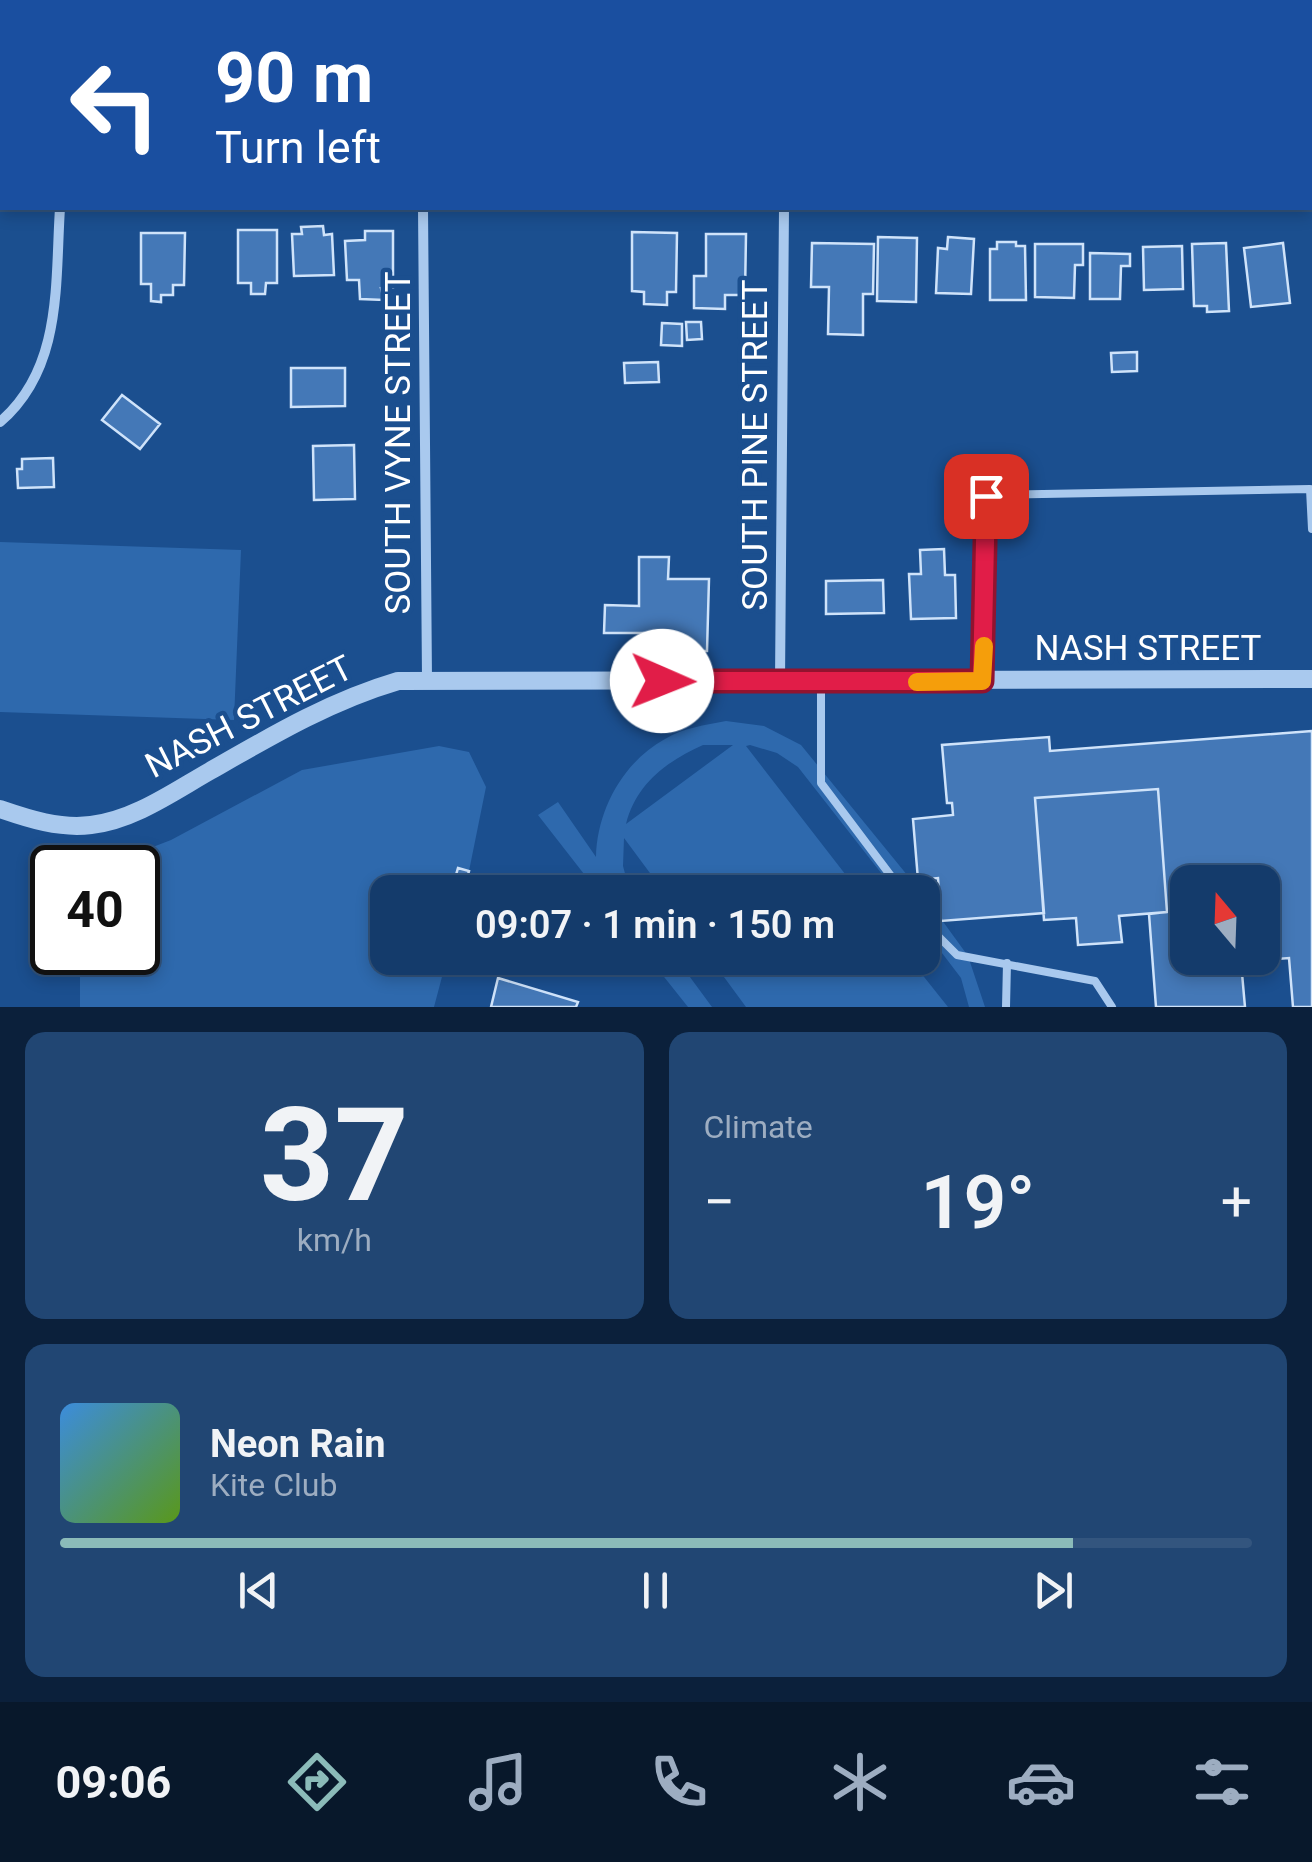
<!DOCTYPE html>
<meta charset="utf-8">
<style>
:root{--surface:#143b6b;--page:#214673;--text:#f1f3f6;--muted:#9dadc1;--line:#33557e;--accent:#8bbbb9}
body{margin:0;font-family:Roboto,sans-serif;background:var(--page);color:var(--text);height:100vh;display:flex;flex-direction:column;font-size:38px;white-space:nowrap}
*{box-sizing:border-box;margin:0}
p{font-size:32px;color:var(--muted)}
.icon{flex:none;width:55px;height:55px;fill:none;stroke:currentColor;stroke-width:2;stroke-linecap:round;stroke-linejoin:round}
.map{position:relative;height:1007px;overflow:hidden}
.panel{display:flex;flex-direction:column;gap:25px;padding:25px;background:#0b203b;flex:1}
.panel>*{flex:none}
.hud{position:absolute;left:0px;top:0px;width:1312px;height:210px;box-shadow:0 5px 15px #0003,0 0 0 2px var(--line);background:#1a4fa0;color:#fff;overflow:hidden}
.needle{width:65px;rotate:341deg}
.buttons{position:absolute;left:1170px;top:865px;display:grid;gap:20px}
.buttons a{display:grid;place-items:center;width:110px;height:110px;border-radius:20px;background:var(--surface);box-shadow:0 5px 15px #0003,0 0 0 2px var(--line);font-size:50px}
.speed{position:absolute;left:30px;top:845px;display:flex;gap:20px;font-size:50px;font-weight:700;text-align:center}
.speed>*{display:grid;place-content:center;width:130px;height:130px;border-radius:50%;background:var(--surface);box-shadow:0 5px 15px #0003,0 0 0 2px var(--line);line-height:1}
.speed .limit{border:5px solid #111;border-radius:15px;background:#fff;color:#111}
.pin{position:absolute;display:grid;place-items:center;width:85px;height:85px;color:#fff;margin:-42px;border-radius:20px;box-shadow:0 5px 15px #0006}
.me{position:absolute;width:110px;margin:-55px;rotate:91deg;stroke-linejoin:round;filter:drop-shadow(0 0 8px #0008)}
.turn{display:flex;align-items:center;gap:35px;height:210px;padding:0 50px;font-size:45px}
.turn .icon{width:130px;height:130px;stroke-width:2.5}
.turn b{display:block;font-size:70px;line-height:85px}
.big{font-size:75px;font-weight:600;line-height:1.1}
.panel .tile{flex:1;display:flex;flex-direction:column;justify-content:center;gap:15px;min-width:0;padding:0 35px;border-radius:20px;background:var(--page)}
.panel .dial{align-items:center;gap:0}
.dial b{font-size:130px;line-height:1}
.song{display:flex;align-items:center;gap:30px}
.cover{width:120px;height:120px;border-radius:15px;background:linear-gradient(135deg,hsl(210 70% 55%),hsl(90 70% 35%))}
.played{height:10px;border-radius:5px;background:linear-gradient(90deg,var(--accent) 85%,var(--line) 85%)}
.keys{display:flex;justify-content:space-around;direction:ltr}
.heat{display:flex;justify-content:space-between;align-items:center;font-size:55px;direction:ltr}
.panel .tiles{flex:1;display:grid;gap:25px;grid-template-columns:1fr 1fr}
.tile:last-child{grid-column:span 2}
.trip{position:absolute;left:370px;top:875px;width:570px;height:100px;border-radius:20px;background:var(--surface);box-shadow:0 5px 15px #0003,0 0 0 2px var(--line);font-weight:600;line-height:100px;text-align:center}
.tab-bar{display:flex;height:160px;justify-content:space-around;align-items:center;background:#08182b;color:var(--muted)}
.tab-bar .icon{width:70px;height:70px}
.tab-bar .current{color:var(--accent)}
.tab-bar b{font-size:45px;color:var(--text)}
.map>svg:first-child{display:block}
</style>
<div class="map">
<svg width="1312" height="1007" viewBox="0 0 1312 1007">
<rect width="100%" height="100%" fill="#1b4f8f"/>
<path fill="#2e69ad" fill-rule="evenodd" d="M0,542L241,550L234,720L0,712Z
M726,721L764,726L801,745L921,892H896L798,767L777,753L750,745L746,746L859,892H664L624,838L623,866L630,892H598L538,815L558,802L596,857C597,810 623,762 665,739C683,728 705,725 726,721ZM703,745H733L626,824C636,784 667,761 703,745Z
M439,746L469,752L486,787L469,871L458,868L451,892H388V958H447L434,1007H80V953L138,952V868L101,867L171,840L302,770Z
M923,894L968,956L985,1007H969L961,978L923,928Z
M649,958H676L712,1007H688Z
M710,958H909L948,1007H746Z"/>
<path fill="#4478b7" stroke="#cfe3fa" stroke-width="2.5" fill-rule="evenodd" d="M323,226L324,235L332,234L334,275L294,276L292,234H302L301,227Z
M238,230H277V283H266L265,294H251V283H238Z
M365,231H393V287L381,288L384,300L360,299L359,280H347L345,241L365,240Z
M632,232L677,233L676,292H667V305L644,304V292L632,291Z
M141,233H185L184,285H173V295H161V302L151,301V284H141Z
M706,234H746L745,295H725V309L694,308V276H706Z
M878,237L917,238L916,302L877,301Z
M948,237L974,239L971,294L936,293L938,248L947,249Z
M997,242H1016V246H1025L1026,300H990V249H997Z
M812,243L874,244L873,294H863V335L828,334L829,287H811Z
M1226,243L1229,311L1207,312V306H1194L1192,244Z
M1283,243L1290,303L1251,307L1244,248Z
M1035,244H1083V265H1075L1074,298L1035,297Z
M1182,246L1183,289L1144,290L1143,247Z
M1090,253L1130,254V266H1121L1120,299H1090Z
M686,322H701L702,339L687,340Z
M662,323L682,324V346L661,345Z
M1137,352V371L1112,372L1111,353Z
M658,362L659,382L625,383L624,363Z
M291,368H345V406L291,407Z
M122,395L160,424L140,449L102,420Z
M354,445L355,499L314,500L313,446Z
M53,458L54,487L18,488L17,469H22V459Z
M944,549L945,575H955L956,618L911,619L909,574H921L920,550Z
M639,557H669L668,579H709L707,651H667L668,633H604L605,605L639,606Z
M883,580L884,613L826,614V581Z
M1312,731V1007H1293L1289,958L1241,962L1245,1007H1156L1149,914L1167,912L1158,789L1035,798L1044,913L941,921L938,878L918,880L913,819L953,815L952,803H947L942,745L1049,737L1050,751ZM1188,882H1262V958H1188Z
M1158,789L1167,912L1119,916L1122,942L1078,945L1076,918L1044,920L1035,798Z
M458,868L469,871L463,892H451Z
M498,978L578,1002L576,1007H491Z"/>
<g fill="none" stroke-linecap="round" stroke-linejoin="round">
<path stroke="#a9c9ee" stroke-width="8" d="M983,678L987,495L1310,489L1312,529
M821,682V783L903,892
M922,920L957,955L1095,981L1112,1007
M1006,1007L1007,963"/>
<path stroke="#a9c9ee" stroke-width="10" d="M61,0V2
M421,0V2
M783,0V2
M423,208L427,679
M0,422C63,368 55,283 60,208
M780,681L784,208"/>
<path stroke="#a9c9ee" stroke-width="18" d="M0,172H2
M1310,194H1312
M0,809C29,819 60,829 91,825C134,820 173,792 210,771C271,736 330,701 398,681L1312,679"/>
</g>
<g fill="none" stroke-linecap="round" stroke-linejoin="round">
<defs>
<path id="route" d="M662,681H982L986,496"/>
</defs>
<use href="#route" stroke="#92132f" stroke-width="25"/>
<use href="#route" stroke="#e11d48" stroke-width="18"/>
<path stroke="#f59e0b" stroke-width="18" d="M917,682L982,681L984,646"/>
</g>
<g text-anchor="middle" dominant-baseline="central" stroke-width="9" stroke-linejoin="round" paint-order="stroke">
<g font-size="35" fill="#fff" stroke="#1b4f8f">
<text transform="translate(398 443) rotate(-90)">SOUTH VYNE STREET</text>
<text transform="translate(755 445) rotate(-90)">SOUTH PINE STREET</text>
<text x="1148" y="648">NASH STREET</text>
<text transform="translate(249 717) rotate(-27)">NASH STREET</text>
</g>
</g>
</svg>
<div class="buttons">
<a><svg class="needle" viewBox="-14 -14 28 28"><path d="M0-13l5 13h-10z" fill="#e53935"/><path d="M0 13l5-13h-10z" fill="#9dadc1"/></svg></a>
</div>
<div class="speed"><div class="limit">40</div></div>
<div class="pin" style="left:986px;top:496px;background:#d93025"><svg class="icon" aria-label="arrive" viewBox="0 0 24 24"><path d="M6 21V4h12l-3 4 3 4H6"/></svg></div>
<svg class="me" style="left:662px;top:681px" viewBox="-20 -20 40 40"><circle r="19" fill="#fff"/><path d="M0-13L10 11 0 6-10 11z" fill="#e11d48"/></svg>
<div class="trip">09:07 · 1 min · 150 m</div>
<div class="hud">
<div class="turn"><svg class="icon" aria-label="left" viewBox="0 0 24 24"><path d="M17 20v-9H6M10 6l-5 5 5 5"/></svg><div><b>90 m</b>Turn left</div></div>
</div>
</div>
<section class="panel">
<div class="tiles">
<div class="tile dial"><b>37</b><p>km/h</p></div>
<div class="tile"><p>Climate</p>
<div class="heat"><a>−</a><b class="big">19°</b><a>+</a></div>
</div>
<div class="tile">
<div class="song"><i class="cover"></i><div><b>Neon Rain</b><p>Kite Club</p></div></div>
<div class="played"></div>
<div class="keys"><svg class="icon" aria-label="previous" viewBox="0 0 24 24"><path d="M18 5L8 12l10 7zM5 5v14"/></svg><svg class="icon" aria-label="pause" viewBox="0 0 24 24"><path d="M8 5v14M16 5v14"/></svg><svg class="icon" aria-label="next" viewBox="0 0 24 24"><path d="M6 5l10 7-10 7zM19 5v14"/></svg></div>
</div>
</div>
</section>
<nav class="tab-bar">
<b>09:06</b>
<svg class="icon current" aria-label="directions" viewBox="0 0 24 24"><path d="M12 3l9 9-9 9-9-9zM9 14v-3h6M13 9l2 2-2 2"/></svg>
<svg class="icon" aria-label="music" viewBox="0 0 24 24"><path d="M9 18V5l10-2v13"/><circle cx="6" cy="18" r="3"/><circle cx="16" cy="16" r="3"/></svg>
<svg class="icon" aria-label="phone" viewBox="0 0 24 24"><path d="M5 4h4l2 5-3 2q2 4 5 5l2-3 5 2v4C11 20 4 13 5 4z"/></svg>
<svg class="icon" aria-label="climate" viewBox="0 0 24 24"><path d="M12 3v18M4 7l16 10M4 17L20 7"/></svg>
<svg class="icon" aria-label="car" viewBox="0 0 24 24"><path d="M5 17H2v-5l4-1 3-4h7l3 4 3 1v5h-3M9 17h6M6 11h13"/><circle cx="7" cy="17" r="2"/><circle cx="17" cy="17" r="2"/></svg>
<svg class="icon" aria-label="filters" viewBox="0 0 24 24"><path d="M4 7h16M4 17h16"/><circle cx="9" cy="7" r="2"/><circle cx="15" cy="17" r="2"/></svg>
</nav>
